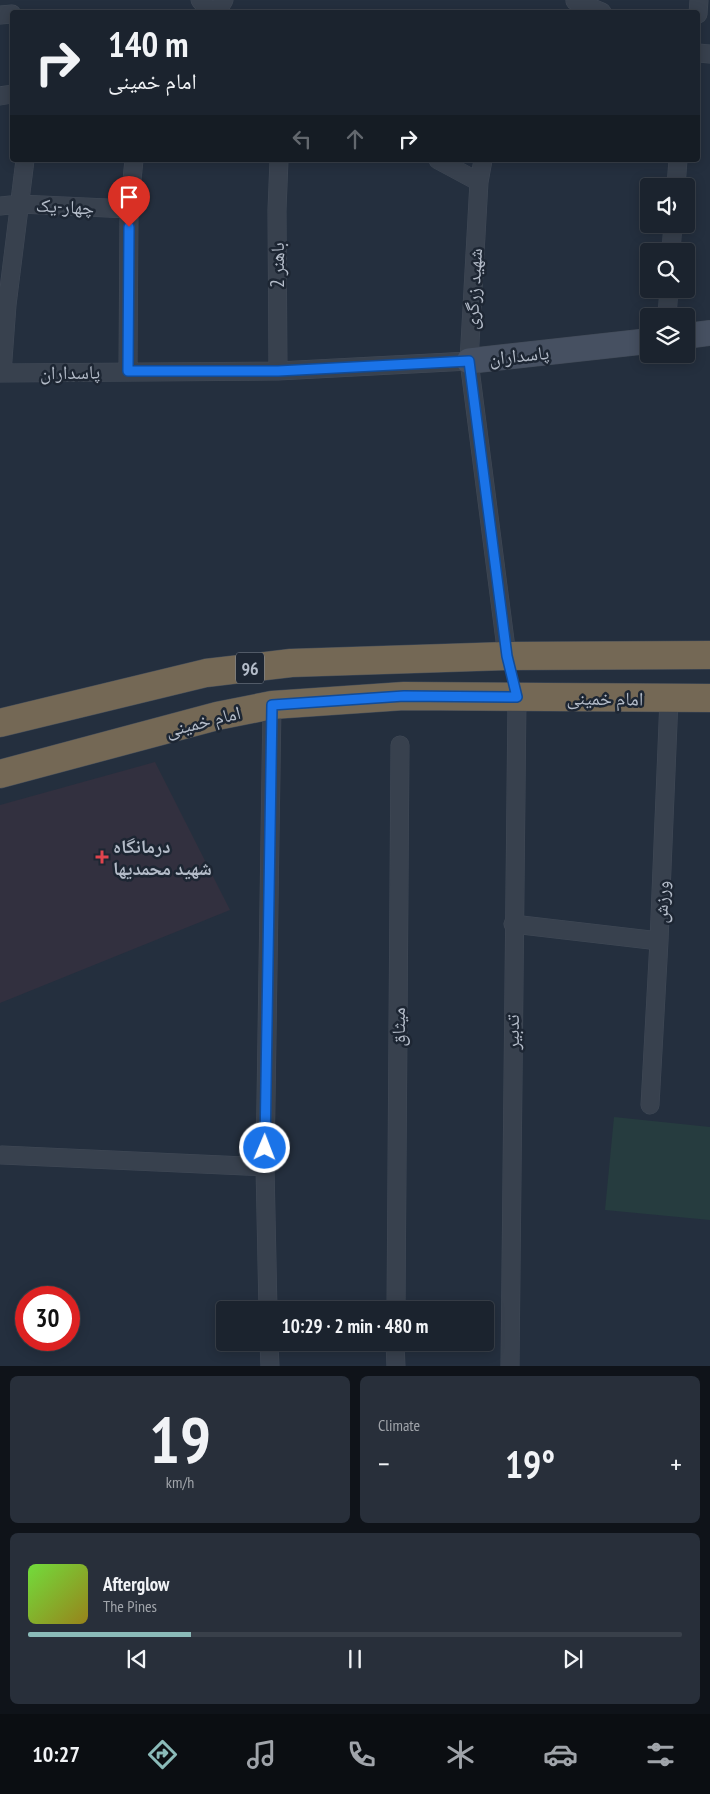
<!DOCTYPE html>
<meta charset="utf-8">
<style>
:root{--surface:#1b232e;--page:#282f3a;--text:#f1f3f6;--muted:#a0a4aa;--line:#39404a;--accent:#8bbbb9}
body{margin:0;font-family:"PT Sans Narrow","Noto Naskh Arabic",sans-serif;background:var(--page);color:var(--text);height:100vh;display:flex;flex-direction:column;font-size:19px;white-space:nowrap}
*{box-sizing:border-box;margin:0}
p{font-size:16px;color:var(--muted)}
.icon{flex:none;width:28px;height:28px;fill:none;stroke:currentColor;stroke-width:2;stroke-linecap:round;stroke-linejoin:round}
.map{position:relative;height:1366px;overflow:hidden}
.side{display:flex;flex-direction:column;gap:10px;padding:10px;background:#0f1319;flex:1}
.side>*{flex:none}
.guide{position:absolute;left:10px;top:10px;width:690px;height:152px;border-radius:5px;box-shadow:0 2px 12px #0003,0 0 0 1px var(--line);background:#1b232e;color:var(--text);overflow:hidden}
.tools{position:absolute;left:640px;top:178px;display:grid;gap:10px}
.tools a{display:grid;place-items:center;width:55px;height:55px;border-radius:5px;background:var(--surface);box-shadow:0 2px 12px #0003,0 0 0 1px var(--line);font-size:25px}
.speed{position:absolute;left:15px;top:1286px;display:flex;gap:10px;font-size:25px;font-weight:700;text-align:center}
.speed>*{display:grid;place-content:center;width:65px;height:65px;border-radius:50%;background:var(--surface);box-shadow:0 2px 12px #0003,0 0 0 1px var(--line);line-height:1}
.speed .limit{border:8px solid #d22;background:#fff;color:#111}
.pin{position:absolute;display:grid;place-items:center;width:42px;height:42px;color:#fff;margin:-51px -21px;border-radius:50% 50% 50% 0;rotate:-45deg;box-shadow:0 0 5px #0007}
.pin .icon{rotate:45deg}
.me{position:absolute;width:55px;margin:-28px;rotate:1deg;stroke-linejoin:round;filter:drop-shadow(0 0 4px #0008)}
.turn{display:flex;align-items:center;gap:18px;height:105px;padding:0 15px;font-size:22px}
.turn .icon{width:65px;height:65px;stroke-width:2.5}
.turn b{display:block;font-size:35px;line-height:42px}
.lanes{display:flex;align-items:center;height:48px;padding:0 15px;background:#0003;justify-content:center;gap:25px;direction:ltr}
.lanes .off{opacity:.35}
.big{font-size:38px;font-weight:700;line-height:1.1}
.side .tile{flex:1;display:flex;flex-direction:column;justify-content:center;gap:8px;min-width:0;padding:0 18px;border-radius:8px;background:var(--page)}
.side .dial{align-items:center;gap:0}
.dial b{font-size:65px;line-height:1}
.song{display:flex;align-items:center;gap:15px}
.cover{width:60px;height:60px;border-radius:8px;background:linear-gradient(135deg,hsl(100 70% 55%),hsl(50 70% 35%))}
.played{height:5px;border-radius:2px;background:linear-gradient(90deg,var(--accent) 25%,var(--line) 25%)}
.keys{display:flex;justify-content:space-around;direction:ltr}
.heat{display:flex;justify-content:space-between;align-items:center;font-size:28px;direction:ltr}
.side .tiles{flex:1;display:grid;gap:10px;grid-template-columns:1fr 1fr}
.tile:last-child{grid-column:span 2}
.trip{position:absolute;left:216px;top:1301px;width:278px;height:50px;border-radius:5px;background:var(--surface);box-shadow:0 2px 12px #0003,0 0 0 1px var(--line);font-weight:700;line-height:50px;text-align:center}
.dock{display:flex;height:80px;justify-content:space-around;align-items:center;background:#0b0e12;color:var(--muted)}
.dock .icon{width:35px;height:35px}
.dock .active{color:var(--accent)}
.dock b{font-size:22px;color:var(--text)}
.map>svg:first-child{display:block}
</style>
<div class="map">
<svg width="710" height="1367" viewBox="0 0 710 1367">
<rect width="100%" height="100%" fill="#242f3e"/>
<path fill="#32303f" d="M155,762L230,910L0,1003V805Z"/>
<path fill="#263c3f" d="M614,1117L710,1127V1220L605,1210Z"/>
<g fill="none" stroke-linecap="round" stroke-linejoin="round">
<defs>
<path id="street" d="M200,0L211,12
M575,1L602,12
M217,12L224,0
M698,14L699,0
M0,15L12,14
M698,53L710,54
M0,96L12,94
M438,160L479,182
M483,160L479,182L469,361L507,656
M676,186L678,160
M0,206L20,204L129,209
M671,251L673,224
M667,316L669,289
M128,371L129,209L134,160
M278,371L277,210L279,160
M0,373L278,371L469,361
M2,373L7,305L25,160
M513,924L659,941
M650,1105L659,941L669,699
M2,1155L265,1167
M268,1310L265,1167L272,705
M396,1310L400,745
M269,1342L270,1367
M395,1342L396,1367
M510,1367L517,697"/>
<path id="secondary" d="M686,336L710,333
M469,361L649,341"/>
<path id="highway" d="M0,723L206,673L291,663L507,656L710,655
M0,774L217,716L272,705L404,696L710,698"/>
</defs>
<use href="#street" stroke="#414a57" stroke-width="19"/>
<use href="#secondary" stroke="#414a57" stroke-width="26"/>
<use href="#highway" stroke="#434c59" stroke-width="29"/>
<use href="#street" stroke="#38414e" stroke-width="18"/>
<use href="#secondary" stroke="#465061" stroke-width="25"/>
<use href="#highway" stroke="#746855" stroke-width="28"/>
</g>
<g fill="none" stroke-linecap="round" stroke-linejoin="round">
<defs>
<path id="route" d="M129,227L128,371H278L469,361L507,656L517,697L404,696L272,705L265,1148"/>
</defs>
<use href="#route" stroke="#114b97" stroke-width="12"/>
<use href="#route" stroke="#1a73e8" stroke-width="9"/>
</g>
<path fill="#e0444e" stroke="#1d2633" stroke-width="2" d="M99.5 849.5h5v5h5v5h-5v5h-5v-5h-5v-5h5z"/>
<g text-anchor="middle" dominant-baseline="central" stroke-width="5" stroke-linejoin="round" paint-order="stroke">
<rect fill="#1d2633" stroke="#878f9c" stroke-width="1" x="236" y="652.5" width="28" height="31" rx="4"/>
<g font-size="18" font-weight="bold" fill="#b4bcc9">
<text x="250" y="668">96</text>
</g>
<g font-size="19" fill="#b4bcc9" stroke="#1d2633">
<text transform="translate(65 206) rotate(3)">چهار-یک</text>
<text transform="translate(277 265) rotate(-90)">باهنر 2</text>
<text transform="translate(473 289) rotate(-87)">شهید زرگری</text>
<text transform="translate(519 355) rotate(-6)">پاسداران</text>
<text transform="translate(70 372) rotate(-1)">پاسداران</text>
<text transform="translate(605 698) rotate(1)">امام خمینی</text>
<text transform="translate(203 721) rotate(-14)">امام خمینی</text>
<text transform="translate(661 902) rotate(-88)">ورزش</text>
<text transform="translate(398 1027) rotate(-90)">میثاق</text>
<text transform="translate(512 1032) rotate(-90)">تدبیر</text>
</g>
<g font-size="19" font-weight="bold" fill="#b4bcc9" stroke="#1d2633" text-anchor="start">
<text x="113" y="846">درمانگاه<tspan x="113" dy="22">شهید محمدیها</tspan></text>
</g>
</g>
</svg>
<div class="tools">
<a><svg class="icon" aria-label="sound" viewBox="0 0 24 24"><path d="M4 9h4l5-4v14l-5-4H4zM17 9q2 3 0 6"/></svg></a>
<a><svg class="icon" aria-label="search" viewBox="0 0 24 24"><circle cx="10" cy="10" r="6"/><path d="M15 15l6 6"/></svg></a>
<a><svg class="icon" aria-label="layers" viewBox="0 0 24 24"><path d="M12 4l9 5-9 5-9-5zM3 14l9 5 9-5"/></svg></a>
</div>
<div class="speed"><div class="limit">30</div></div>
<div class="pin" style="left:129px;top:227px;background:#d93025"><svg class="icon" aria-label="arrive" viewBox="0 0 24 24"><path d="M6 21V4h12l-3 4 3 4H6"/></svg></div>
<svg class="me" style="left:265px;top:1148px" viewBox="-20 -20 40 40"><circle r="17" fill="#1a73e8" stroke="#fff" stroke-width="3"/><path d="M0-11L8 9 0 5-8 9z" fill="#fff"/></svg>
<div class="trip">10:29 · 2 min · 480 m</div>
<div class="guide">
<div class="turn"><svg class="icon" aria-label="right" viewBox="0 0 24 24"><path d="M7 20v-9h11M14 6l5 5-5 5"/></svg><div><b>140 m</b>امام خمینی</div></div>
<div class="lanes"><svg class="icon off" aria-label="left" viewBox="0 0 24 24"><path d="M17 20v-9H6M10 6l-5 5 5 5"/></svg><svg class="icon off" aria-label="ahead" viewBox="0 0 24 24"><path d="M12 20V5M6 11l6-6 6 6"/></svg><svg class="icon" aria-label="right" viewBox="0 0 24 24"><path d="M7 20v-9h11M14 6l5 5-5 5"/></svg></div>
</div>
</div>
<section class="side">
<div class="tiles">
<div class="tile dial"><b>19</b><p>km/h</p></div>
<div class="tile"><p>Climate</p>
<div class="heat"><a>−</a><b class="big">19°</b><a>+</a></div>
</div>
<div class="tile">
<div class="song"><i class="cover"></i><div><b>Afterglow</b><p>The Pines</p></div></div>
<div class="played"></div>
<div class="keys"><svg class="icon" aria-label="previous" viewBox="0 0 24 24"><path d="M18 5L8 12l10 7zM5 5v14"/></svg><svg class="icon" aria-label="pause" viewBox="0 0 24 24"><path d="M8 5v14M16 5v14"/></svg><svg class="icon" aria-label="next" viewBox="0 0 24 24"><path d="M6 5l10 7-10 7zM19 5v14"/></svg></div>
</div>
</div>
</section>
<nav class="dock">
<b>10:27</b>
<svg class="icon active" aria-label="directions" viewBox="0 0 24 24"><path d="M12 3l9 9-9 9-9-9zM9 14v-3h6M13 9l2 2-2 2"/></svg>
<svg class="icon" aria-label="music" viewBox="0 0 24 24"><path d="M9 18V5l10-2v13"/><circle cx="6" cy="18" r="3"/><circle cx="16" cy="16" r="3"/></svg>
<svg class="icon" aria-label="phone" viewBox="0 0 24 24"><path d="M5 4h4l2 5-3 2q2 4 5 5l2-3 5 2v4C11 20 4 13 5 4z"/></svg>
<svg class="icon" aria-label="climate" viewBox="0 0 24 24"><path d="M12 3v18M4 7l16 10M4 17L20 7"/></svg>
<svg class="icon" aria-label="car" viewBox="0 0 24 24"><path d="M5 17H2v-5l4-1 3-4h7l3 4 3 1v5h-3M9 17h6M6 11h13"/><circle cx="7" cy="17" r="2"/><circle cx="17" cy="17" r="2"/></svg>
<svg class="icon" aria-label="filters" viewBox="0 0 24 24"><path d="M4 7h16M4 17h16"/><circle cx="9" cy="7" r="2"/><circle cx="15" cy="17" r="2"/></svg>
</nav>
